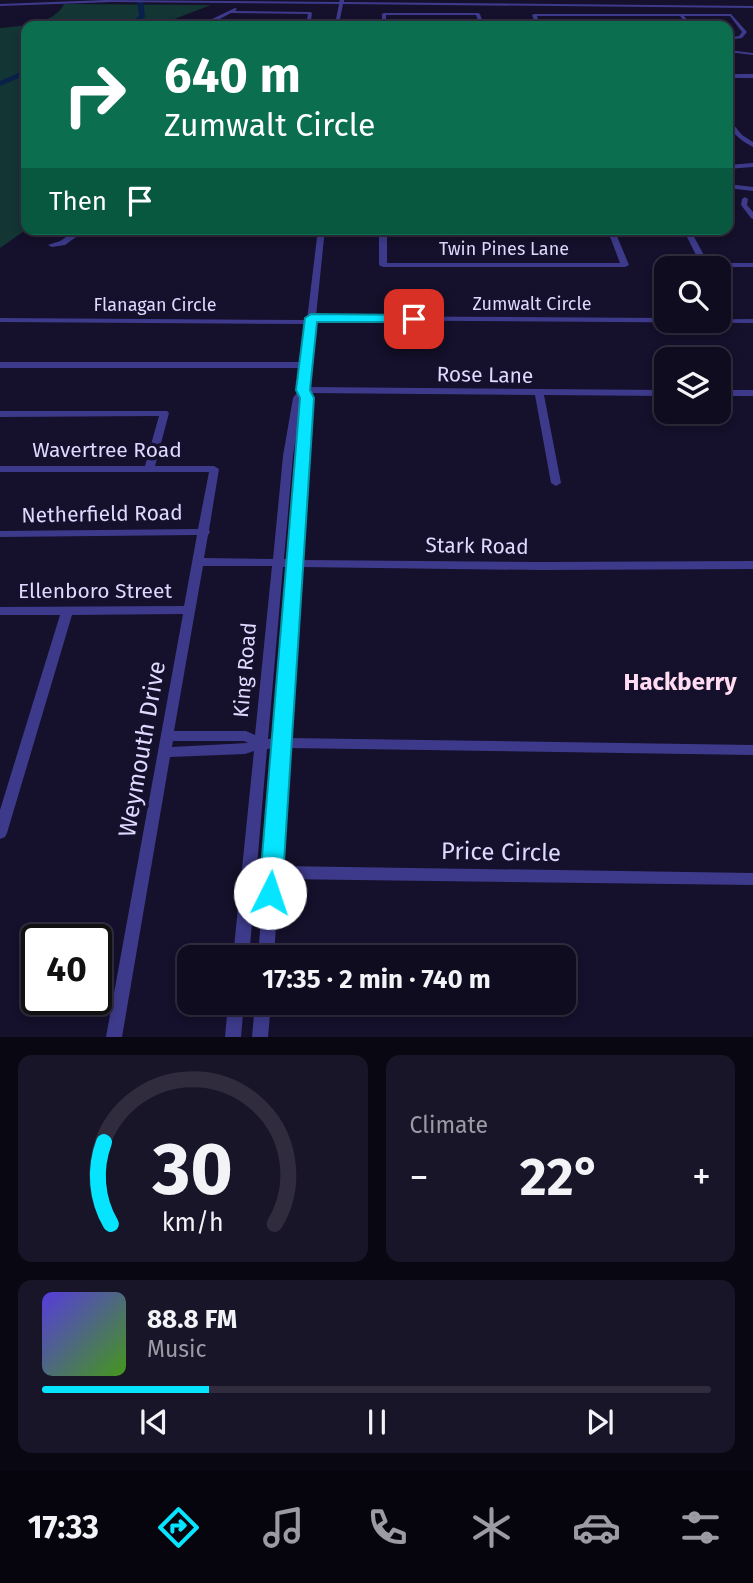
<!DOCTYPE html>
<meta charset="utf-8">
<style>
:root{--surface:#100c20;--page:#191529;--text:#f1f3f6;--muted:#9c9ba5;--line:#302c3e;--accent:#06e4ff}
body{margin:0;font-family:"Fira Sans",sans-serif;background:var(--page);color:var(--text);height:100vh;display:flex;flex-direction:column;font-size:26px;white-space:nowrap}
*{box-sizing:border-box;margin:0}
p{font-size:23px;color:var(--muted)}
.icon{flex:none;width:38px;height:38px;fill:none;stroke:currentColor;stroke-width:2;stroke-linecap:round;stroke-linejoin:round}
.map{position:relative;height:1037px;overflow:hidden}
.sheet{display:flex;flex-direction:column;gap:18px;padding:18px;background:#090712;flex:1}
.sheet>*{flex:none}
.guide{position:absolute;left:21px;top:21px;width:712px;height:214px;border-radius:14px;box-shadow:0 4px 10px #0003,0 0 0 2px var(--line);background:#0b6e4f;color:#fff;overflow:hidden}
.tools{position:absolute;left:654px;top:256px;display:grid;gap:14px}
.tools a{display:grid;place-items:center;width:77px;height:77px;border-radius:14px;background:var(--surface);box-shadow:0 4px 10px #0003,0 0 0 2px var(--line);font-size:35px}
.speed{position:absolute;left:21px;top:924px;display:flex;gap:14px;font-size:35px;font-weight:700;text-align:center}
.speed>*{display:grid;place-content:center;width:91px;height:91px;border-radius:50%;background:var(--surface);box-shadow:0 4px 10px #0003,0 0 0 2px var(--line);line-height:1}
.speed .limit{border:4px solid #111;border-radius:10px;background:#fff;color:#111}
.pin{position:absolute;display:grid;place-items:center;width:60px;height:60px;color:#fff;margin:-30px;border-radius:14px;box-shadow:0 4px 10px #0006}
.me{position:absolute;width:77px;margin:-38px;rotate:4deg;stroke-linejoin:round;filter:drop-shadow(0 0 5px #0008)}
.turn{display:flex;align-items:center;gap:24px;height:147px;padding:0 28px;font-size:32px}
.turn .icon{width:91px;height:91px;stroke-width:2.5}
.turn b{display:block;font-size:49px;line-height:60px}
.then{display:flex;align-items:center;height:66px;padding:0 28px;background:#0003;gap:14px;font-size:26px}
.big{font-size:52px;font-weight:700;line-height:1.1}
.sheet .tile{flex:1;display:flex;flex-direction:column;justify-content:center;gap:10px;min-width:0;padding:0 24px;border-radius:14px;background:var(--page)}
.sheet .dial{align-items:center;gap:0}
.dial svg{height:182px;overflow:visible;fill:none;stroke:var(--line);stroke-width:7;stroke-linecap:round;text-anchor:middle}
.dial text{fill:var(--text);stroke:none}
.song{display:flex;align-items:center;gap:21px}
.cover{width:84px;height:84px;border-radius:10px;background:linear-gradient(135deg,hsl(250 70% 55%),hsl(100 70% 35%))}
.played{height:7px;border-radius:4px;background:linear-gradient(90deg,var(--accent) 25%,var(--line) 25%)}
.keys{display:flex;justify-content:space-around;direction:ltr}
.heat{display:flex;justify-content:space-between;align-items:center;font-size:38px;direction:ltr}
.sheet .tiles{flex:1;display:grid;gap:18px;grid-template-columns:1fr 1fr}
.tile:last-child{grid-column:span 2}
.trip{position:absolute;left:177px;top:945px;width:399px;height:70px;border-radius:14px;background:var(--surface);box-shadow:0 4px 10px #0003,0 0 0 2px var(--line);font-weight:700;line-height:70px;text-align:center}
.dock{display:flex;height:112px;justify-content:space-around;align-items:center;background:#06050d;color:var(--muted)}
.dock .icon{width:49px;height:49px}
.dock .active{color:var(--accent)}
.dock b{font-size:32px;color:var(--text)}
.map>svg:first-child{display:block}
</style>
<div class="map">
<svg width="753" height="1037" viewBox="0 0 753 1037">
<rect width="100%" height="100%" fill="#15102b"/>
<path fill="#133534" d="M64,4L211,5L156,26H26L27,229L0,248V28C20,26 54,25 64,4Z"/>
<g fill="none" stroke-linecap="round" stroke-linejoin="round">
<path fill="#09204b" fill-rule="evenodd" d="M137,0H143L145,17L133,26H126L139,16Z
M26,70V75L0,86V81Z"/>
<path fill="#3d3a8b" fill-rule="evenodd" d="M105,0L339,2L340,0H344V2L753,6V8L343,4L340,19L343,26H339L336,19L339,4L113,2L0,6V4Z
M235,8L237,9L235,11L310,12L312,13L310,26H306L308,14L231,13L216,21L211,26H169L207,25L212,19Z
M384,13H478L480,14L484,26H480L476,15H386V26H382V14Z
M534,14H731L747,32L742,38L728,40V38L739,36L742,32L730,16H684L692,26H688L680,16H537L540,26H536L532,15Z
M728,50L753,53V55L728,52Z
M728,74H753V78H728Z
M728,118L742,135L753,142V147C742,141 728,132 728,118Z
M753,163V167L728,169V165Z
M728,184L753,187V191L728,188Z
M745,197L748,199L747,205L753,212V219L751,218L741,205L742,199Z
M79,229H87L65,245L52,247L48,245L60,241Z
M318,229H325L316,316L667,318V320L753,319V323L315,320L308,387L667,390V396L544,395L561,483L556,486L551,483L535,395L309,393L312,398L301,560L540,562L753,561V569L540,570L300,567L289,738L753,745V755L288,748L280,866L753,873V885L279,879L274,957H258L264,879L256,878L249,957H233L254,751L245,754L170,757L122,1037H106L183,614L72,615L7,833L5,837L0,839V810L60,615H0V607L184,606L197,535L0,537V531L198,529L209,472H0V466H145L159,416L0,417V411H167L169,413L155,466H214L219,469L209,530L210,532L208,535L204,558L273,559L283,456L293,398L299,390L301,368H0V362H302L307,324L0,322V318L307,320ZM302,399L290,559H284L293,456ZM203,566H272L255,735L246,731H174ZM283,567H289L275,738L268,739ZM173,741H244L248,743L172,747ZM275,748L265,866H257L267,749Z
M379,229H614L629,265L625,267H383L379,265ZM387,234H609L620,263H387Z
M683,229H690L708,263H753V267H702Z
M719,390H753V396H719Z
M228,1003H244L241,1037H225Z
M255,1003H271L268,1037H252Z"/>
</g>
<path fill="#06e4ff" stroke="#0494a6" stroke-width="2" d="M311,314L414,315L420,319L414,322H317L310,390L314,398L282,893L278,900L270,903L262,900L259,893L300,398L296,390L305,318Z"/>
<g text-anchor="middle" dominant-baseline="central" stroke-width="7" stroke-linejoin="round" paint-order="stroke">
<g font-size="18" fill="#dedaff" stroke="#15102b">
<text x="504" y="249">Twin Pines Lane</text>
<text x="532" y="304">Zumwalt Circle</text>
<text x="155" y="305">Flanagan Circle</text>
</g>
<g font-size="21" fill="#dedaff" stroke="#15102b">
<text transform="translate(485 375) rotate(1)">Rose Lane</text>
<text x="107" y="450">Wavertree Road</text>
<text transform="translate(102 514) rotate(-1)">Netherfield Road</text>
<text transform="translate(477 546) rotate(1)">Stark Road</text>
<text x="95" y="591">Ellenboro Street</text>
<text transform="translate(245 670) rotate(-85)">King Road</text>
</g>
<g font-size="24" font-weight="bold" fill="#ffdcf2" stroke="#15102b">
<text x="680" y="682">Hackberry</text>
</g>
<g font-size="24" fill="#dedaff" stroke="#15102b">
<text transform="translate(142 749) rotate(-80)">Weymouth Drive</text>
<text transform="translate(501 852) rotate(1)">Price Circle</text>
</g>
</g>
</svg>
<div class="tools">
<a><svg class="icon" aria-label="search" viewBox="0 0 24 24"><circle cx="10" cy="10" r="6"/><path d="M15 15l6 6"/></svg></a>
<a><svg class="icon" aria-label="layers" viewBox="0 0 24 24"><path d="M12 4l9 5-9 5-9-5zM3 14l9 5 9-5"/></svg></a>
</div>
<div class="speed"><div class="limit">40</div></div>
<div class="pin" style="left:414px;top:319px;background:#d93025"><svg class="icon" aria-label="arrive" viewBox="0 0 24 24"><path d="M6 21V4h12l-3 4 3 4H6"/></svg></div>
<svg class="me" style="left:270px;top:893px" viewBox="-20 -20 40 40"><circle r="19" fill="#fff"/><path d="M0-13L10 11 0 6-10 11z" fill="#06e4ff"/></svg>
<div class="trip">17:35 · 2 min · 740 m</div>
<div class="guide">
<div class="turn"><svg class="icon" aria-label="right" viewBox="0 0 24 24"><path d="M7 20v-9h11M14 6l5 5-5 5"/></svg><div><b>640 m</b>Zumwalt Circle</div></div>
<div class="then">Then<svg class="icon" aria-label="arrive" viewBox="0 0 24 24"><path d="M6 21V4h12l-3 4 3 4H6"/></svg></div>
</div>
</div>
<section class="sheet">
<div class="tiles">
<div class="tile dial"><svg viewBox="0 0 100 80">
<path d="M14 69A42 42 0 1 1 86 69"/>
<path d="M14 69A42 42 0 0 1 11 33" stroke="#06e4ff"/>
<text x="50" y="56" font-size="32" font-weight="700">30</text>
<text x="50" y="72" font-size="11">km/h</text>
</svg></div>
<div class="tile"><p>Climate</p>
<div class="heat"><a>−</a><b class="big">22°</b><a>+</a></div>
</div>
<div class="tile">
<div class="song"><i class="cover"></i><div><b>88.8 FM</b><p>Music</p></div></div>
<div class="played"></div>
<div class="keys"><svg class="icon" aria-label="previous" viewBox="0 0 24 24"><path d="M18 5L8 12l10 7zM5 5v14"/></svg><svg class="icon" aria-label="pause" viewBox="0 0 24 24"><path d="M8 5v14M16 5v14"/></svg><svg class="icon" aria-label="next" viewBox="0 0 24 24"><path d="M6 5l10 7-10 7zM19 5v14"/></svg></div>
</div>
</div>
</section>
<nav class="dock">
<b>17:33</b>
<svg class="icon active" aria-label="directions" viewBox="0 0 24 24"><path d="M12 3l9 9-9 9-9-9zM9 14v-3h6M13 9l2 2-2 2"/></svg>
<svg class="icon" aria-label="music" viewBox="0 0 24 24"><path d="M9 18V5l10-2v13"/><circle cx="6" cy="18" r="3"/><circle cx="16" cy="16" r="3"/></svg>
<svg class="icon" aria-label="phone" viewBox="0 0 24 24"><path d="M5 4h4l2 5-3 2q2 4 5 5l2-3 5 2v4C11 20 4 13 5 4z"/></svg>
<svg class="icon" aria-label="climate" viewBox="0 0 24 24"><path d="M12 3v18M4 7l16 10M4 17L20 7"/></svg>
<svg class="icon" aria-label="car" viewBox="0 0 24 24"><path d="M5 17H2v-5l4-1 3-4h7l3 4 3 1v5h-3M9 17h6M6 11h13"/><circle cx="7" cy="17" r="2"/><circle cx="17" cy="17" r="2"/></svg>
<svg class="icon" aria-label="filters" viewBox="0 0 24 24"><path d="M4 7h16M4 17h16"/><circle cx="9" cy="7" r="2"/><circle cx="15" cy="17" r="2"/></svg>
</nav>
